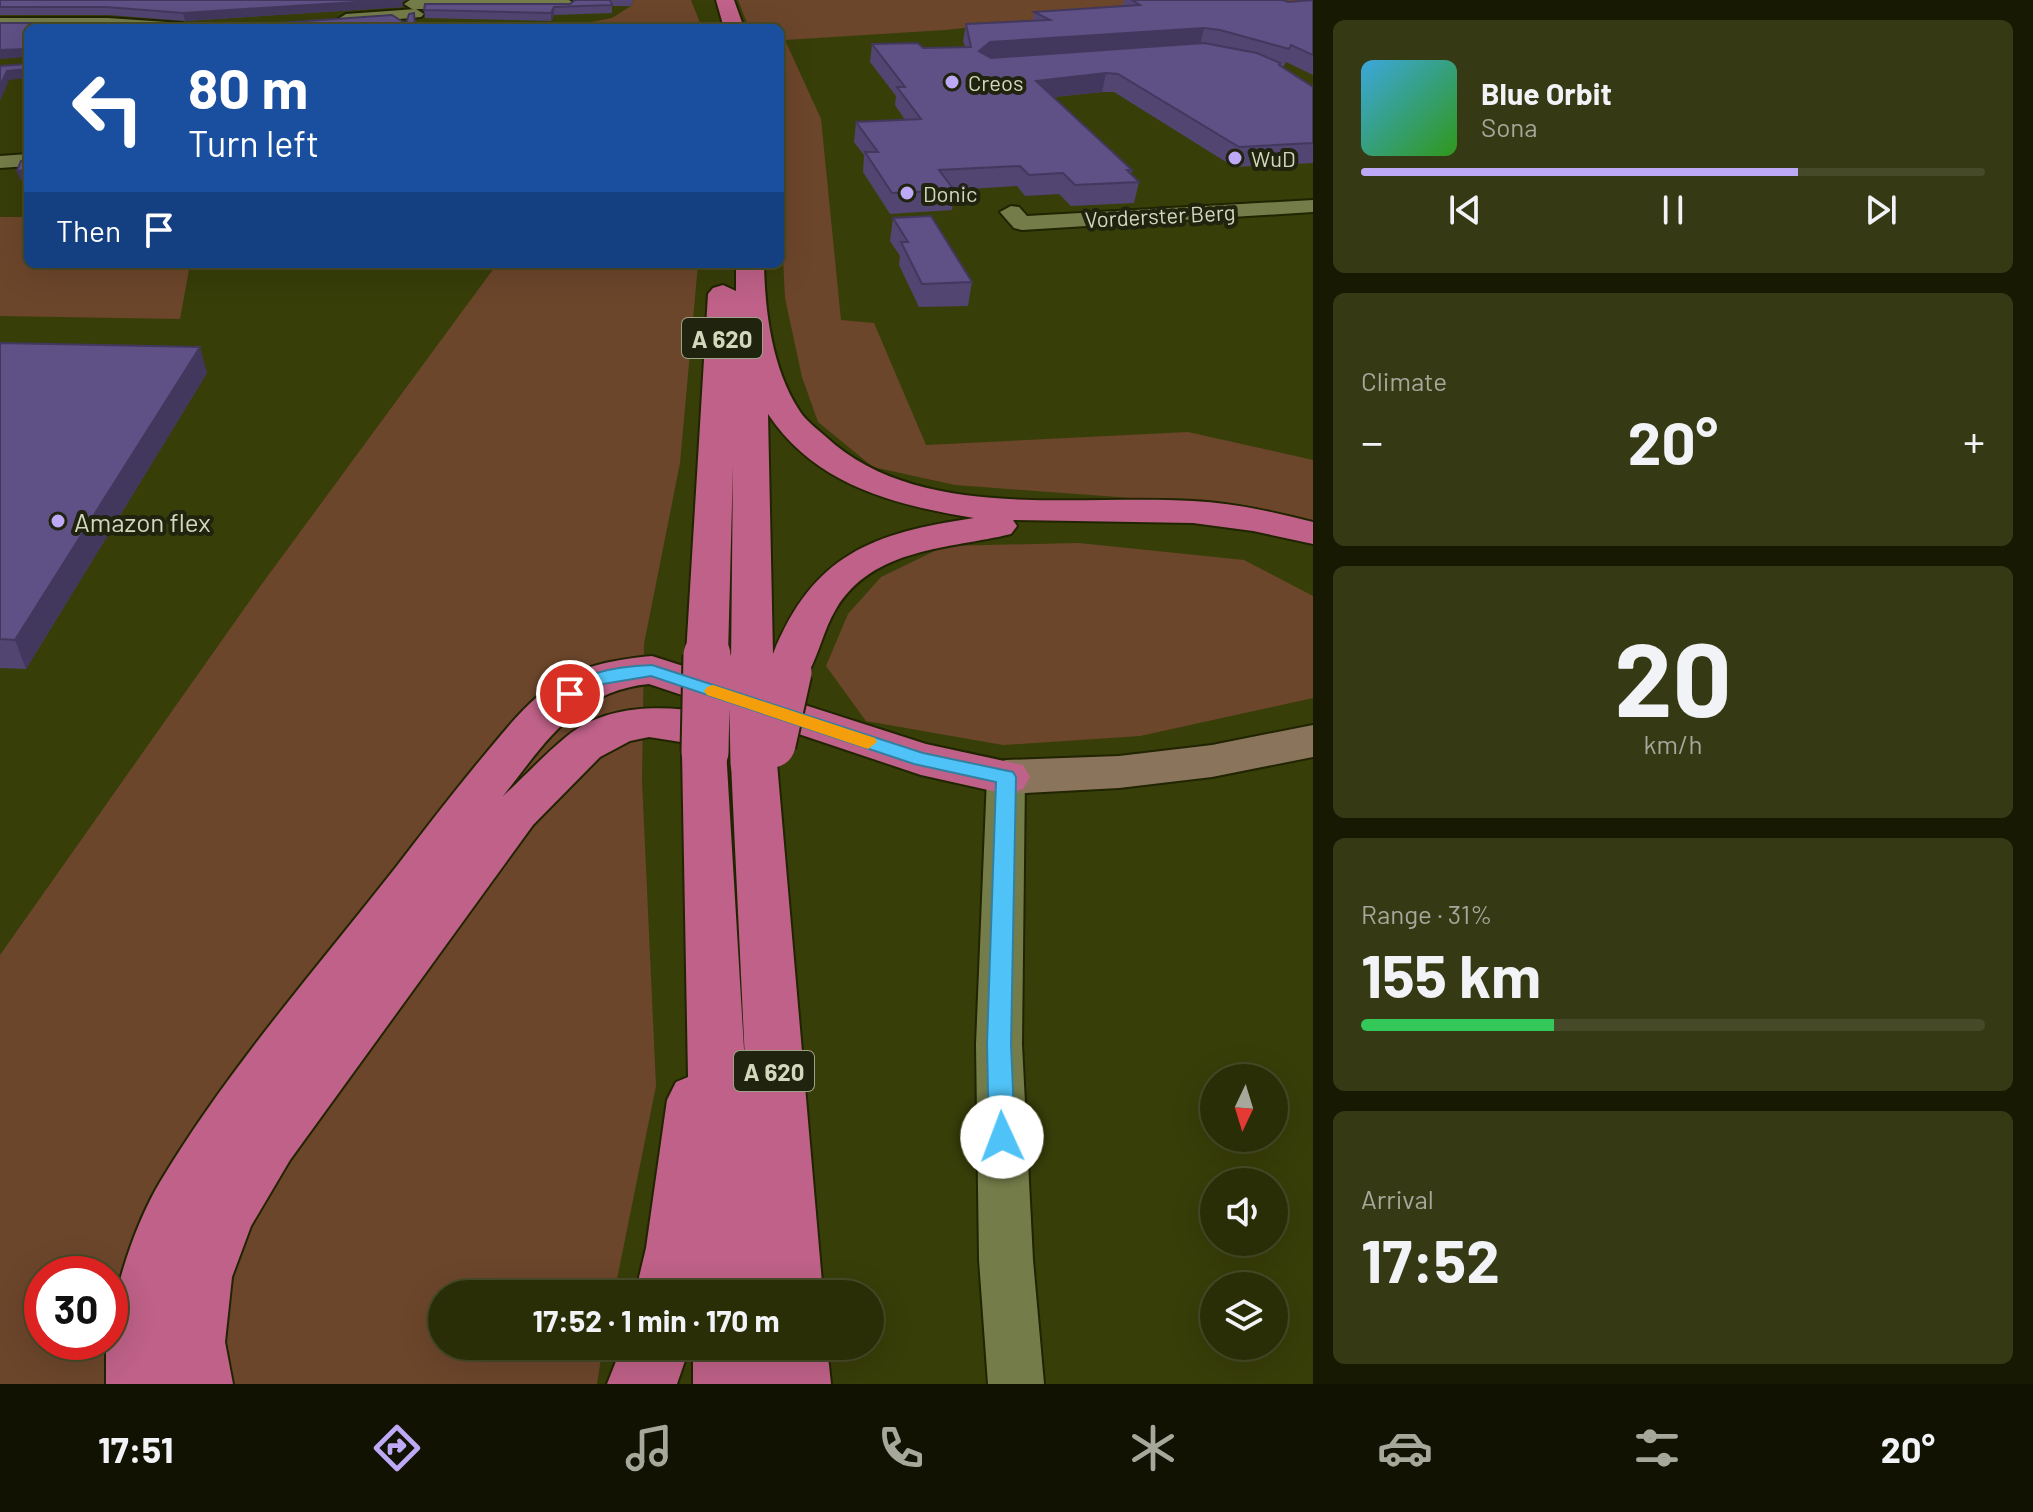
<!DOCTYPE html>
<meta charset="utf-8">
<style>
:root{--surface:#2a2e06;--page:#363a14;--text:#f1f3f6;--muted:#a5a89b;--line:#464a28;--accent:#bda9f5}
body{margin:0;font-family:Barlow,sans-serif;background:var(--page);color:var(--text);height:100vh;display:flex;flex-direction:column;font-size:30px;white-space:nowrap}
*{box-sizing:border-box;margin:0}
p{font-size:26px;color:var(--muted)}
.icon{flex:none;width:44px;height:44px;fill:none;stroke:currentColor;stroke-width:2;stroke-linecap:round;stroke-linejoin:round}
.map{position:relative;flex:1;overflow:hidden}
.side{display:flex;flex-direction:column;gap:20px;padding:20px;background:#171903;width:720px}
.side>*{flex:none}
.hud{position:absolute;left:24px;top:24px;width:760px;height:244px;border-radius:12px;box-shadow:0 8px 32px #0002,0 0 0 2px var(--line);background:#1a4fa0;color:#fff;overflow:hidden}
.needle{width:52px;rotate:184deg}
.tools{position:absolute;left:1200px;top:1064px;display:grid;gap:16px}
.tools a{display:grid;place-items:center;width:88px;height:88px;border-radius:50%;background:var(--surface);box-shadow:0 8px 32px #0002,0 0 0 2px var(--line);font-size:40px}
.speed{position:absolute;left:24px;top:1256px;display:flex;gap:16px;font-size:40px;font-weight:700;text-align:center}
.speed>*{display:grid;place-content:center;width:104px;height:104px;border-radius:50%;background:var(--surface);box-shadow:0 8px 32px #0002,0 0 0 2px var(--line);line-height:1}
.speed .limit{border:12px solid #d22;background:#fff;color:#111}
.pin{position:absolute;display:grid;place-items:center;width:68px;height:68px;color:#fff;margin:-34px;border:4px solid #fff;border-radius:50%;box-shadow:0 2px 8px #0007}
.me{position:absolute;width:88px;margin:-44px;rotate:358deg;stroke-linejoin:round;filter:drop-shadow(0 0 6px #0008)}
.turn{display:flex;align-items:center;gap:28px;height:168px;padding:0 32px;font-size:36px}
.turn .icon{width:104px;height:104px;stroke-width:2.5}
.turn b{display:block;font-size:56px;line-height:68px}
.then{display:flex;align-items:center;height:76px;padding:0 32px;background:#0003;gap:16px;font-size:30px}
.big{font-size:60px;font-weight:700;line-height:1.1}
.side .widget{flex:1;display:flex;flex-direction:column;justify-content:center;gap:12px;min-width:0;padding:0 28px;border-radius:12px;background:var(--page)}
.side .dial{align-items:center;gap:0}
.dial b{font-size:104px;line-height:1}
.song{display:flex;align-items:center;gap:24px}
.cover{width:96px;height:96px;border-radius:12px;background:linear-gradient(135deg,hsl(200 70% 55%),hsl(110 70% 35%))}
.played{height:8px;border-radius:4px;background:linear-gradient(90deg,var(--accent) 70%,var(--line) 70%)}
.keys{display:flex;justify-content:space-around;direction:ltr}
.heat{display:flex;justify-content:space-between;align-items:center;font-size:44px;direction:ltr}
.charge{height:12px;border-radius:6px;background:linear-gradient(90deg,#34c759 31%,var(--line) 0)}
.trip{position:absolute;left:428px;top:1280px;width:456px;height:80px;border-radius:40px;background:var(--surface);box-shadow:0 8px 32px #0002,0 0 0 2px var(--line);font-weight:700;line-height:80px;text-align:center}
.menu{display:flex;height:128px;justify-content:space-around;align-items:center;background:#111202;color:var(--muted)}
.menu .icon{width:56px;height:56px}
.menu .active{color:var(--accent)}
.menu b{font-size:36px;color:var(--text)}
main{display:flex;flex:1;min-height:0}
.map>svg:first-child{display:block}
</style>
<main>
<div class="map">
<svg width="1313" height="1384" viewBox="0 0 1313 1384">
<rect width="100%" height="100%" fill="#383e08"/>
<path fill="#6c462b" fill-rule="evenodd" d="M633,0H691L702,28H560L612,18L631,6Z
M738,0H1313V3H1201L945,30L785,40L821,119L841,320L874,323L926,445L1188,432L1313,460V520L1275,511L1213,504L955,485L873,467L818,422L802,377L785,298L780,198V28H749Z
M0,217H28V264H190L180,319L0,316Z
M497,264H698L680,463L644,644L642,781L656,1086L614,1294H442V1346H603L597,1384H0V955L256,592ZM42,1274H110V1342H42Z
M1079,543L1244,560L1313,596V698L1140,736L1003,745L866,721L826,666L848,614L881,577L945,546Z"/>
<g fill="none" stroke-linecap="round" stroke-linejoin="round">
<defs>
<path id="street" d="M410,0H569L575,4L567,9H412L404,4Z
M416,9L424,14L421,17L346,24L338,19L346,14Z
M0,18H108L182,23L190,28H0Z
M28,154V166L0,168V156Z
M1313,200V212L1022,230L1014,228L1000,212L1011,206L1019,207L1027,216Z
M1006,763L1020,767L1025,777L1022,1044L1033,1260L1044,1384H988L979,1260L976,1044L987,777L992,767Z"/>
<path id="secondary" d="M1313,725V757L1212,777L1119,788L1006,794L989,789L982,777L989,765L1006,760L1119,756L1212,745Z"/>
<path id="highway" d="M716,0H734L744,28H724Z
M736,264H764C765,312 772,368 799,410C805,420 816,428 825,436C918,523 1076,494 1193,501C1234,503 1274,512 1313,522V544L1253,531L1193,523L1013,520L1017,526L1011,534C950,549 873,547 836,609C822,632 818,660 803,682L788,686L773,682L768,674L752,679L737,675L731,665L733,466L728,655L722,665L707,669L692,665L686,655L708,294L713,288L723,285L736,291ZM768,414C815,485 894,505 974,518C873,533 813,554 773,654Z
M652,656L926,744L1023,765L1030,777L1023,789L1006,794L921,775L649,684C576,691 545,743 503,796C524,777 544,755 566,737C617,695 696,707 755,724L762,735L755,746L739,750L726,749L746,1082L731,763L738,752L754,747L770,752L777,763L823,1294H635L646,1248L667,1100L676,1082L688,1077L682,752L687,743L649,737L630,741L600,757L533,825L290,1160L251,1226L232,1277L225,1342L233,1384H106V1344L110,1342C110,1296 136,1222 160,1182C227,1070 316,969 396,867C426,828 455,790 486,753C507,728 527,702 554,684C582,665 619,659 652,656Z
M622,1346H690L677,1384H607Z
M693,1346H827L831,1384H693Z"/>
</defs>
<use href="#street" stroke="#202400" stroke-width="4"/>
<use href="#secondary" stroke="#202400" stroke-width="4"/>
<use href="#highway" stroke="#202400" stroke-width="4"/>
<use href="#street" fill="#747c49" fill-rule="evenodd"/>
<use href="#secondary" fill="#8a745c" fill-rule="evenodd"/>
<use href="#highway" fill="#bf6188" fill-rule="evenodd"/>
<defs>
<path id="highway-bridge" d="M752,665L754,763
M772,744L788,672
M705,752L707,655"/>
</defs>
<use href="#highway-bridge" stroke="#202400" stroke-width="51" stroke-linecap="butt"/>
<use href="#highway-bridge" stroke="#bf6188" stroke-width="47"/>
</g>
<path fill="#524572" d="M0,0L402,2L403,7L185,21L108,15H0Z
M575,0H633L631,6H612V13L554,15L551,21L425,18L424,10L570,4Z
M1124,0H1283L1288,2L1313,0V75L1286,62L1284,66H1280L1313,87V163L1234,167L1114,92H1102L1054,97L1132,170L1131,175L1139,182L1134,203L1071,206L1059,194L1025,196L1017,186L954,190L952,210L890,214L863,172L864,155L854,142L856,122L905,120L895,105L896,96L870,62L872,44L923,48L965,47L963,41L966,24L1033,21L1034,12L1122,6Z
M893,218L972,282L968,306L919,307L899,265L900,256L890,241Z
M0,343L207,373L26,669L0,668Z"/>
<path fill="#42385d" d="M388,0H406L402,2L403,7L185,21L183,13Z
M554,7V15L551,21V13Z
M1204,28L1200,45L988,60L979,51L990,42Z
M25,49L28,57L0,59V50Z
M28,69V78L9,80L0,101V86L7,71Z
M1106,73L1102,92L1033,99L1036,81Z
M28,170V179L20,180L17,171Z
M200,347L207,373L26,669L15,640Z"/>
<path fill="#5f5085" stroke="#42385d" stroke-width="2" d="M0,0H388L183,13L106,7H0Z
M575,0H610L612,5L554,7L551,13L424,10L425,4H570Z
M1132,0H1283L1288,2L1313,0V55L1291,45L1289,49L1220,30L1204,28L990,42L979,51L991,58L1204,43L1257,53L1280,63L1279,65L1313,87V143L1239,147L1118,74L1106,73L1036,81L1132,170H1127L1139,182L1075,185L1063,173L1029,175L1020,166L939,170L954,190L892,193L865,152H878L856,122L921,119L897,87H905L872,44L918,43L923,48L971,47L966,24L1050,20L1034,12L1140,5Z
M414,13L415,28H82L83,24H264L392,15L406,24L409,14Z
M0,23H74L71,28H28V51L25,49L0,50Z
M28,60V69L7,71L0,86V66L28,64Z
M28,158V170L17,171L21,161Z
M931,216L972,282L922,284L901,242H908L893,218Z
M0,343L200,347L15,640L0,639Z"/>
<path fill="#4fc3f7" stroke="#337fa1" stroke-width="2" d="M652,665L923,753L1013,772L1016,777L1011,1044L1015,1137L1011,1145L1002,1148L993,1145L989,1137L987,1044L996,782L914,764L651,676L603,684L570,700L561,694C580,671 624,666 652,665Z"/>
<path fill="#f59e0b" d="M713,685L875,738L877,742L868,749L707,695L704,691L707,687Z"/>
<g fill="#bda9f5" stroke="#20230e" stroke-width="3">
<circle cx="952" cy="82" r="8"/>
<circle cx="1235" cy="158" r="8"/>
<circle cx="907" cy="193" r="8"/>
<circle cx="58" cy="521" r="8"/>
</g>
<g text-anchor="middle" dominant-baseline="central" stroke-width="8" stroke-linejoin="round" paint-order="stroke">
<g font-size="22" fill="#d3d8bd" stroke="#20230e" text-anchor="start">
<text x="968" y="82">Creos</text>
<text x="1251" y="158">WuD</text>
<text x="923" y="193">Donic</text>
</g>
<g font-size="22" fill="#d3d8bd" stroke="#20230e">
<text transform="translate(1160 215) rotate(-3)">Vorderster Berg</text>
</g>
<g fill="#20230e" stroke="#9da288" stroke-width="2">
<rect x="682" y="318" width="80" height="40" rx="6"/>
<rect x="734" y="1051" width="80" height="40" rx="6"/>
</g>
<g font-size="24" font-weight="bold" fill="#d3d8bd">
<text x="722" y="338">A 620</text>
<text x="774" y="1071">A 620</text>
</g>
<g font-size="26" fill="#d3d8bd" stroke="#20230e" text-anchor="start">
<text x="74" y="521">Amazon flex</text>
</g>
</g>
</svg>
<div class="tools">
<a><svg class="needle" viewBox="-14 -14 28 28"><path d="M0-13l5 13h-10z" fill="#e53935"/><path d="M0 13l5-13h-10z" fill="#a5a89b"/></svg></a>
<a><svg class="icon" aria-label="sound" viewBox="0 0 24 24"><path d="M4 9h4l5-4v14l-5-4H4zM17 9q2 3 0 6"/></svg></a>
<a><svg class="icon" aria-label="layers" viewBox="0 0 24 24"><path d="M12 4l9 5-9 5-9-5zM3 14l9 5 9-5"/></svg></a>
</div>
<div class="speed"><div class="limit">30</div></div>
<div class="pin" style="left:570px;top:694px;background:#d93025"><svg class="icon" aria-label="arrive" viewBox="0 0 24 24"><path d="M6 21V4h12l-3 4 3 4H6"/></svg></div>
<svg class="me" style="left:1002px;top:1137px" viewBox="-20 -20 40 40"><circle r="19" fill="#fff"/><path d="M0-13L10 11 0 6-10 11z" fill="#4fc3f7"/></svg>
<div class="trip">17:52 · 1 min · 170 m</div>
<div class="hud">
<div class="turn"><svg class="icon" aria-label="left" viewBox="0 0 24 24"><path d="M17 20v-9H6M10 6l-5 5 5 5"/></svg><div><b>80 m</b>Turn left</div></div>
<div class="then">Then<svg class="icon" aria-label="arrive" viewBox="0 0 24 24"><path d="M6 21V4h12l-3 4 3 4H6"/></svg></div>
</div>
</div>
<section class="side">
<div class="widget">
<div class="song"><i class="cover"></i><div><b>Blue Orbit</b><p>Sona</p></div></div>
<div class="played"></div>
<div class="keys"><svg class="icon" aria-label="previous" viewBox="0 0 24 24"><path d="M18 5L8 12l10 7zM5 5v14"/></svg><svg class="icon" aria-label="pause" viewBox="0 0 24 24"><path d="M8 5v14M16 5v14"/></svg><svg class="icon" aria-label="next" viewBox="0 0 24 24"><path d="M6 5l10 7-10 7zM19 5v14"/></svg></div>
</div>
<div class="widget"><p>Climate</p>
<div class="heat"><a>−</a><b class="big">20°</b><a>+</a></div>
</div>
<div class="widget dial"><b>20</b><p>km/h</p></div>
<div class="widget"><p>Range · 31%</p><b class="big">155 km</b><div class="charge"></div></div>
<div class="widget"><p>Arrival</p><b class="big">17:52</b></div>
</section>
</main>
<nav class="menu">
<b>17:51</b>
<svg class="icon active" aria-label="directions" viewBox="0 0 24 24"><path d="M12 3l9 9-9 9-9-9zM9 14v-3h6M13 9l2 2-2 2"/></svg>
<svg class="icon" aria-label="music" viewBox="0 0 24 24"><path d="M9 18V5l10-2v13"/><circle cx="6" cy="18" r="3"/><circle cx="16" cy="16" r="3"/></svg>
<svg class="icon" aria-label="phone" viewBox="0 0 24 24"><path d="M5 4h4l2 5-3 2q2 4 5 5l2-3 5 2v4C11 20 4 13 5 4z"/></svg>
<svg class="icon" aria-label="climate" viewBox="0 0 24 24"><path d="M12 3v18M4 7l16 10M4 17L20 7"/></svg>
<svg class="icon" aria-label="car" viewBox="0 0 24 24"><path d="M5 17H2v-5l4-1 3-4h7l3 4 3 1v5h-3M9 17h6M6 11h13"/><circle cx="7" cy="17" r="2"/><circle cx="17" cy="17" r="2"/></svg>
<svg class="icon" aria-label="filters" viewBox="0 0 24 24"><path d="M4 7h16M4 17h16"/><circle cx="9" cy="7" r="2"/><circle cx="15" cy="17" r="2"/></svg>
<b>20°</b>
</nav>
